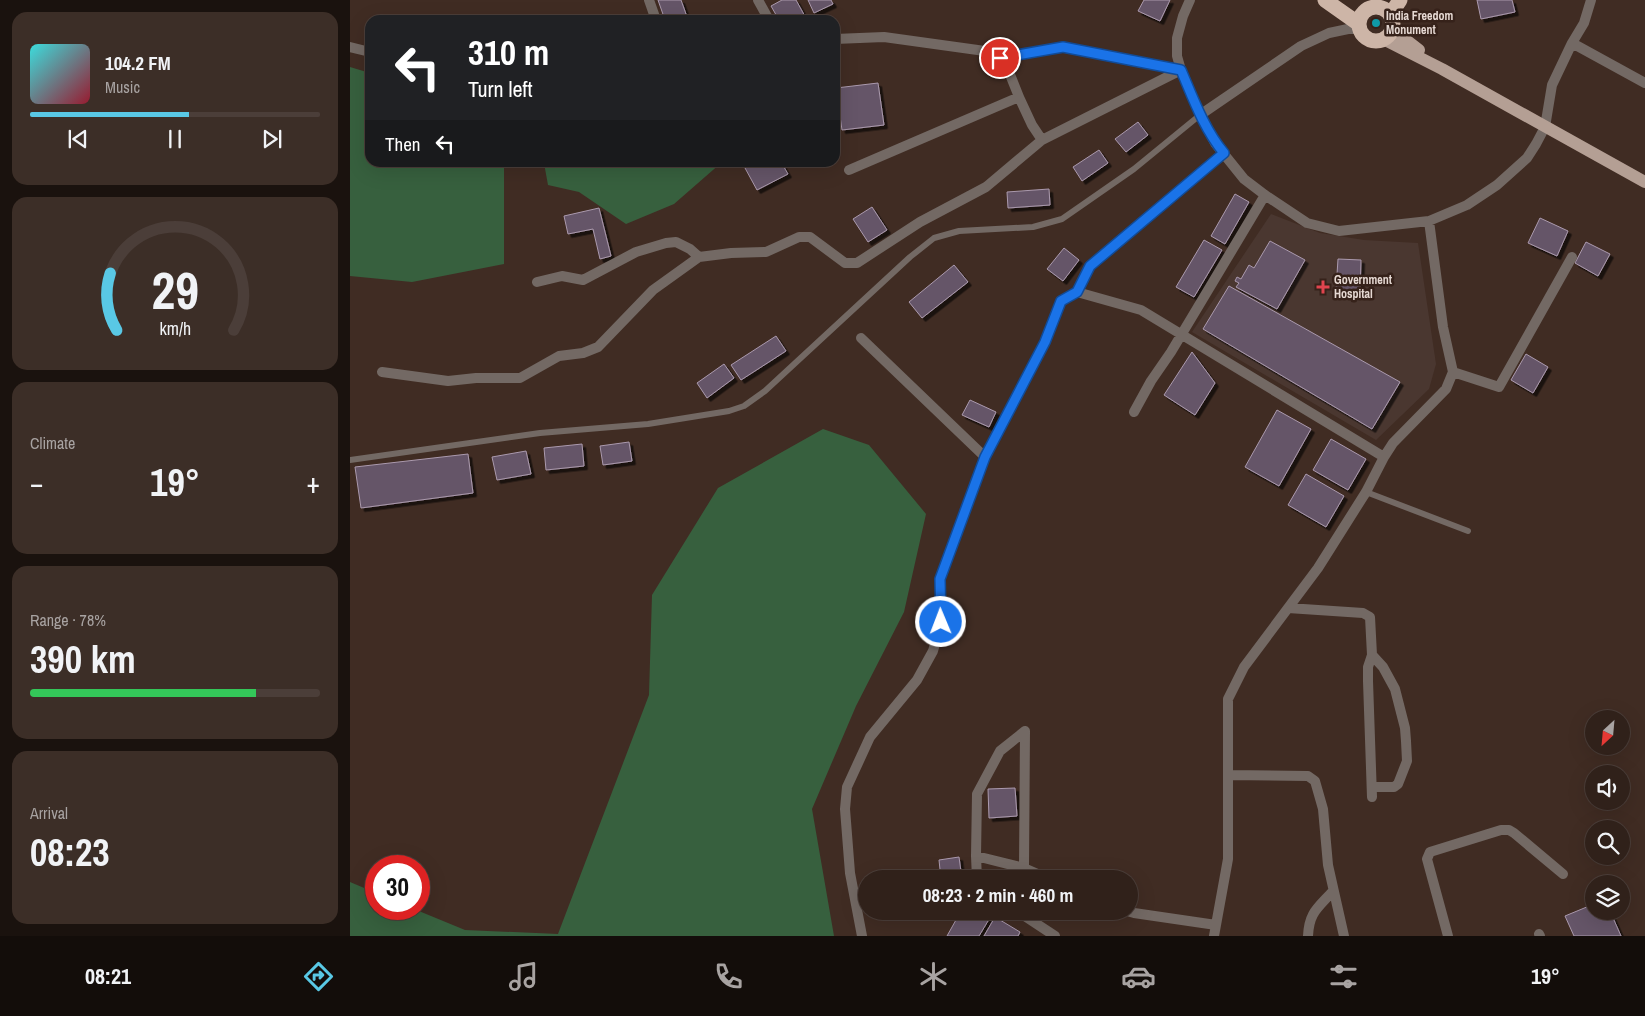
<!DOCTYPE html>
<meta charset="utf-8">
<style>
:root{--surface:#30211a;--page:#3c2e27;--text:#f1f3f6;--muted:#a8a3a2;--line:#4b3e39;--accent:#59c8e5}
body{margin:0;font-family:"Archivo Narrow",sans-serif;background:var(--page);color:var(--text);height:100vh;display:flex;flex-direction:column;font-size:19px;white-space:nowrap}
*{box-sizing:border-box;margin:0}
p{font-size:16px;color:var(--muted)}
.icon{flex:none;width:28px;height:28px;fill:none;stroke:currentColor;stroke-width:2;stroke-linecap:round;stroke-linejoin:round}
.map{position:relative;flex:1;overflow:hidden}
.panel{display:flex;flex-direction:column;gap:12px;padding:12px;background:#1a120e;width:350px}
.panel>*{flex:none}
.top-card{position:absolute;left:15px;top:15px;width:475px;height:152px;border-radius:15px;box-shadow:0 5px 20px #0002,0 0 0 1px var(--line);background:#202124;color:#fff;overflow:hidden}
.needle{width:32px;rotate:206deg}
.buttons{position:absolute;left:1235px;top:710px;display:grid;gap:10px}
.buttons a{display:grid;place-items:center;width:45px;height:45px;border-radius:50%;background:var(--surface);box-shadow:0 5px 20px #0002,0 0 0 1px var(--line);font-size:25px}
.speed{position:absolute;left:15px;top:855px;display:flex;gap:10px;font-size:25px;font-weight:700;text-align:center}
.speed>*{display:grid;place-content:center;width:65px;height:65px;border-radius:50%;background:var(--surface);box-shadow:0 5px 20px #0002,0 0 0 1px var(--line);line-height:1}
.speed .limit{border:8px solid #d22;background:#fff;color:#111}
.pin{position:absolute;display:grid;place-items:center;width:42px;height:42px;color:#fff;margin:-21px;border:2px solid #fff;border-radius:50%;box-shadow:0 1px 5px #0007}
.me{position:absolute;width:55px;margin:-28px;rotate:359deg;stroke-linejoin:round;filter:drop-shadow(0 0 4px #0008)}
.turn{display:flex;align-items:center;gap:18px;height:105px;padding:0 20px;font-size:22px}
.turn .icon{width:65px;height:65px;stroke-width:2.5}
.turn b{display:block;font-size:35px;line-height:42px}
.then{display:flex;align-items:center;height:48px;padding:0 20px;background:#0003;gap:10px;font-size:19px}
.big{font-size:38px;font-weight:700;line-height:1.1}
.panel .card{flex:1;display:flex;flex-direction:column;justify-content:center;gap:8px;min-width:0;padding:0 18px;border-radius:15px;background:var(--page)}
.panel .dial{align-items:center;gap:0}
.dial svg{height:130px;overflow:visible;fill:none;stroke:var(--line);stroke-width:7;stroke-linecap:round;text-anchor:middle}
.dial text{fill:var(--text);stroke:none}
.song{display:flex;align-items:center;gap:15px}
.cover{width:60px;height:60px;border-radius:8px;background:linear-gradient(135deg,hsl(180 70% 55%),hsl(350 70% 35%))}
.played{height:5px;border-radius:2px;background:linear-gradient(90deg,var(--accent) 55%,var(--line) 55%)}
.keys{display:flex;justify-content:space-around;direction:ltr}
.heat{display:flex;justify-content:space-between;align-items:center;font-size:28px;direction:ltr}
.charge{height:8px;border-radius:4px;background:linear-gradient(90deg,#34c759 78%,var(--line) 0)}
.trip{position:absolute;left:508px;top:870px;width:280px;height:50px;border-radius:25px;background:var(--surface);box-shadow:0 5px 20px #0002,0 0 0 1px var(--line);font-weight:700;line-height:50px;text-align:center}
.tab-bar{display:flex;height:80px;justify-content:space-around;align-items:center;background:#130d0a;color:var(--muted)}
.tab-bar .icon{width:35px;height:35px}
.tab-bar .current{color:var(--accent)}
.tab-bar b{font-size:22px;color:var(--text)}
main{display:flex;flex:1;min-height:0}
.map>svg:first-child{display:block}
</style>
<main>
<section class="panel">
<div class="card">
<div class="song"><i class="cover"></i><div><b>104.2 FM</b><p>Music</p></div></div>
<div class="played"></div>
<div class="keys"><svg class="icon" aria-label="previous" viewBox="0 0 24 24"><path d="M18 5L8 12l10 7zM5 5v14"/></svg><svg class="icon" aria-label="pause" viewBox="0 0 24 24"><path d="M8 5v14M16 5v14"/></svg><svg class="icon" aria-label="next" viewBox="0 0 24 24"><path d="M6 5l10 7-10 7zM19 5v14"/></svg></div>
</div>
<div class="card dial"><svg viewBox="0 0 100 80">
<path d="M14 69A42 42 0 1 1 86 69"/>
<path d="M14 69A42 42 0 0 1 10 34" stroke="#59c8e5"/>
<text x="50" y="56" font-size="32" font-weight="700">29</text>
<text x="50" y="72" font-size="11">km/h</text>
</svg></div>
<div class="card"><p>Climate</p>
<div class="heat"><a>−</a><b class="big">19°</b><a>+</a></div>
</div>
<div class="card"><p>Range · 78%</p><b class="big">390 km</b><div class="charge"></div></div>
<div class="card"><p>Arrival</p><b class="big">08:23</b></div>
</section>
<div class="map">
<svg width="1295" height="936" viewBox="0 0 1295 936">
<defs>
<filter id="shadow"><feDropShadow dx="3.5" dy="3.5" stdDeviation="0" flood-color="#0009"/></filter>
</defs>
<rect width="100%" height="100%" fill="#402c23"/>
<path fill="#4a3730" d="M921,214L970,233L1014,240L1068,243L1086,364L1079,389L1026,440L842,332Z"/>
<path fill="#37603e" d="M0,67L20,73V162L154,163V264L62,282L0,276Z
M194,163V162L371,163L324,204L276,224L229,192L198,185Z
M473,429L519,445L576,514L554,612L506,706L462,809L484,936H0V882L26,893V909H64L115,930L208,934L299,695L302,595L368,488Z"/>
<path fill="#655567" stroke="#ab9aae" filter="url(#shadow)" d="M308,0H331L336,14L320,20H315Z
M432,0H446L457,20H429L421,6Z
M458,0H481L483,4L464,13Z
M794,0H820L810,21L788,11Z
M1127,0H1162L1165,12L1131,19Z
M528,83L534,125L492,130L486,88Z
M788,122L798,135L776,152L765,139Z
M749,150L758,163L732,181L723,167Z
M405,162H431L438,174L407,190L395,168Z
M699,189L700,205L658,208L657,192Z
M885,194L899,202L875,244L861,236Z
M522,207L537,230L518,242L503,219Z
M249,208L261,256L250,259L243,229L218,234L214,216Z
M1190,218L1218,231L1207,256L1178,243Z
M854,240L872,250L844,297L826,287Z
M920,241L955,260L927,309L886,287L889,283L885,281L887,277L891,279L899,265L904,268Z
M1236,242L1260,254L1248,276L1225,263Z
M714,248L729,260L713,281L697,269Z
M988,259L1011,260L1010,292L986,290Z
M604,265L618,282L572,318L559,302Z
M879,286L1050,382L1022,429L853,329Z
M426,336L436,351L391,380L381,365Z
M842,352L865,383L845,415L814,395Z
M1176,354L1198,367L1183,393L1161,380Z
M374,364L384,378L357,398L347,383Z
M620,400L646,412L639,427L612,415Z
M927,410L961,429L929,486L895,467Z
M981,439L1016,459L998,490L963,470Z
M279,442L282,461L253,465L250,446Z
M232,444L234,466L196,470L194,448Z
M176,451L181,474L147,480L142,457Z
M118,454L123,493L11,508L5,467Z
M956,474L994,496L976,527L938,505Z
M665,788L667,816L639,818L638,789Z
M609,857L612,879H591L589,860Z
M1244,904V911H1260L1271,936H1224L1215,916Z
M611,911H644L629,936H597Z
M645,917L670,932L668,936H634Z"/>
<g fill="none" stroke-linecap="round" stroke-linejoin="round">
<path stroke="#736964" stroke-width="6" d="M0,460L190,433L298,424L379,411L394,406L415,391L560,257L584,238L609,231L683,227L712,219L784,169L850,115
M1016,492L1118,531"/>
<path stroke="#736964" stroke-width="10" d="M299,0L306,20
M408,0L419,20
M840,0L833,16L827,38V56L831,70L850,115L865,143L894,179L915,195L957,223L989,231L1079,221L1117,205L1147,185L1177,158L1186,144L1195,127L1202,85L1222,43L1234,23L1241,0
M485,39L534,37L642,52L655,62L669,97L682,125L692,140
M1222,43L1295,83
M0,47L20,52
M650,58L713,47L831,70
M850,115L951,46L979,33L998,29H1010
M499,170L669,97
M187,282L212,276L233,280L286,252L316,243L326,242L340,249L349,257
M727,292L740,266L874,153
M511,338L635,457
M32,372L98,381L126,378H170L209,356L233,353L248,347L303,290L349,257L381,253L416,252L449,237H460L495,263H507L570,222L636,187L692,140L831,70
M1103,372L1149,387L1222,257
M784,412L801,381L821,352L915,195
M938,608L1013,613L1020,617L1022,655L1033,667L1045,689L1055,728L1056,741L1057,761L1048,784L1044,787H1022
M1022,655L1018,667V681L1022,797
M878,775L958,776L965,781L973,809L978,865L994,936
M626,856L674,868L699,879
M674,868L675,731
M627,879L626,856L627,794L650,751L675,731
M667,911L705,936
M777,911L784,913L866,925
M1189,934L1190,936
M512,936L500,873L495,809L497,787L520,737L567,680L583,651L591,622L590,579L635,457L695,342L711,301L727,292L791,310L1034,457
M864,936L878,859V699L894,667L968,568L1016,492L1034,457L1043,443L1096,389L1103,372L1093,327L1079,221
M958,936C959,912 968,908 983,891
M1098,936L1077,859L1080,852L1151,830H1159L1164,833L1213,874"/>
<path stroke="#b49f94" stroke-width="12" d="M1042,29L1069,50
M1033,39L1092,69L1295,182"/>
<path stroke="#cdb5a7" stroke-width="15" d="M975,0L1009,24
M1009 24a17 17 0 1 1 34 0a17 17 0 1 1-34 0Z
M1040,15L1050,0"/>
</g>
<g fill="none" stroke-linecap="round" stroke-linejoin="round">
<defs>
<path id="route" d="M591,622L590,579L635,457L695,342L711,301L727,292L740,266L874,153C854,129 843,98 831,70L713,47L650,58"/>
</defs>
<use href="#route" stroke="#114b97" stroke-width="12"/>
<use href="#route" stroke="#1a73e8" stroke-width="9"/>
</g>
<circle fill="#0f9aa8" stroke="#36221a" stroke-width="2" cx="1026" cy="23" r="5"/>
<path fill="#e0444e" stroke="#36221a" stroke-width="2" d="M970.5 279.5h5v5h5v5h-5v5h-5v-5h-5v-5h5z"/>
<g text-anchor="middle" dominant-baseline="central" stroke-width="5" stroke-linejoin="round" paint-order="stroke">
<g font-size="12" font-weight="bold" fill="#e6d9d3" stroke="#36221a" text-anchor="start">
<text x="1036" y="16">India Freedom<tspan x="1036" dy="14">Monument</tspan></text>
<text x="984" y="280">Government<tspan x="984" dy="14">Hospital</tspan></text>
</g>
</g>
</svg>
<div class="buttons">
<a><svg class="needle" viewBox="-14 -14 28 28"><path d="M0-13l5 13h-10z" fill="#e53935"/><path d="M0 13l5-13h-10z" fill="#a8a3a2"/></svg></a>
<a><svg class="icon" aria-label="sound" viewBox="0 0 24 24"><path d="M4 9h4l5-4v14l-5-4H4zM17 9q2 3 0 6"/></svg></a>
<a><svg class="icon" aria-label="search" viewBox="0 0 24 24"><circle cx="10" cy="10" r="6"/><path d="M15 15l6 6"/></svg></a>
<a><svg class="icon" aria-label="layers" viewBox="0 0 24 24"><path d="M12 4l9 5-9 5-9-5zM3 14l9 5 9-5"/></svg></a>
</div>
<div class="speed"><div class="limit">30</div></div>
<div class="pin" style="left:650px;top:58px;background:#d93025"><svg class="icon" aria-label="arrive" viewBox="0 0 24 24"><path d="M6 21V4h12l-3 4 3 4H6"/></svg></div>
<svg class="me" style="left:591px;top:622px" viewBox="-20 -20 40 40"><circle r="17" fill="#1a73e8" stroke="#fff" stroke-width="3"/><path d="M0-11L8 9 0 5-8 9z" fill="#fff"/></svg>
<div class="trip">08:23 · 2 min · 460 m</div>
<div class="top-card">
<div class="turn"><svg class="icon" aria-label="left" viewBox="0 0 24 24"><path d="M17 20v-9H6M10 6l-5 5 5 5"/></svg><div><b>310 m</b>Turn left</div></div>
<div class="then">Then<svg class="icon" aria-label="left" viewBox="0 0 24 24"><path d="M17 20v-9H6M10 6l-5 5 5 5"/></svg></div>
</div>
</div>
</main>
<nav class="tab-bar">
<b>08:21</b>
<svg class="icon current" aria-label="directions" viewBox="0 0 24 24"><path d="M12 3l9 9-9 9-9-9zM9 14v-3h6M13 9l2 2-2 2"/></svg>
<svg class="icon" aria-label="music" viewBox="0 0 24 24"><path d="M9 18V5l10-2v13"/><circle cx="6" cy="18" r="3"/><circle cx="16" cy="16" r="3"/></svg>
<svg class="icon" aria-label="phone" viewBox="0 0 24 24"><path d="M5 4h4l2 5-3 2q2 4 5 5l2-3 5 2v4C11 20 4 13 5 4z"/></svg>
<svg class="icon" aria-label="climate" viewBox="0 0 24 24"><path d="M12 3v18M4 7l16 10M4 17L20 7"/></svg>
<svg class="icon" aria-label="car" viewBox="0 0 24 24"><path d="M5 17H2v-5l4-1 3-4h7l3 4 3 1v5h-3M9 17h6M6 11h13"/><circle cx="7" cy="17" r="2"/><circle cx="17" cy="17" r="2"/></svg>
<svg class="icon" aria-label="filters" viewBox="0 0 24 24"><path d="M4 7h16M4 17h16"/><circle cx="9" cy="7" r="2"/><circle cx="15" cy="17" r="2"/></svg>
<b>19°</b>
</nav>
